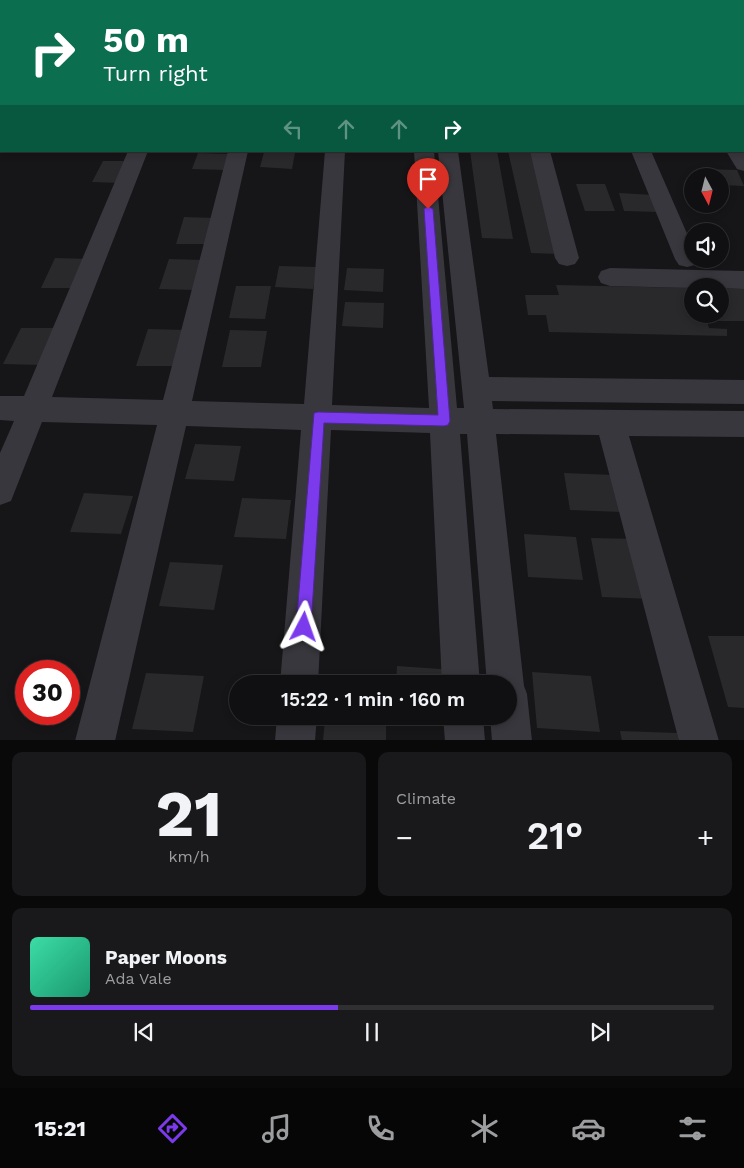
<!DOCTYPE html>
<meta charset="utf-8">
<style>
:root{--surface:#101012;--page:#19191b;--text:#f1f3f6;--muted:#9c9d9f;--line:#303032;--accent:#7c3aed}
body{margin:0;font-family:"Work Sans",sans-serif;background:var(--page);color:var(--text);height:100vh;display:flex;flex-direction:column;font-size:19px;white-space:nowrap}
*{box-sizing:border-box;margin:0}
p{font-size:16px;color:var(--muted)}
.icon{flex:none;width:28px;height:28px;fill:none;stroke:currentColor;stroke-width:2;stroke-linecap:round;stroke-linejoin:round}
.map{position:relative;height:740px;overflow:hidden}
.sheet{display:flex;flex-direction:column;gap:12px;padding:12px;background:#09090a;flex:1}
.sheet>*{flex:none}
.hud{position:absolute;left:0px;top:0px;width:745px;height:152px;box-shadow:0 2px 8px #0003,0 0 0 1px var(--line);background:#0b6e4f;color:#fff;overflow:hidden}
.needle{width:32px;rotate:173deg}
.tools{position:absolute;left:684px;top:168px;display:grid;gap:10px}
.tools a{display:grid;place-items:center;width:45px;height:45px;border-radius:50%;background:var(--surface);box-shadow:0 2px 8px #0003,0 0 0 1px var(--line);font-size:25px}
.speed{position:absolute;left:15px;top:660px;display:flex;gap:10px;font-size:25px;font-weight:700;text-align:center}
.speed>*{display:grid;place-content:center;width:65px;height:65px;border-radius:50%;background:var(--surface);box-shadow:0 2px 8px #0003,0 0 0 1px var(--line);line-height:1}
.speed .limit{border:8px solid #d22;background:#fff;color:#111}
.pin{position:absolute;display:grid;place-items:center;width:42px;height:42px;color:#fff;margin:-51px -21px;border-radius:50% 50% 50% 0;rotate:-45deg;box-shadow:0 0 5px #0007}
.pin .icon{rotate:45deg}
.me{position:absolute;width:55px;margin:-28px;rotate:4deg;stroke-linejoin:round;filter:drop-shadow(0 0 4px #0008)}
.turn{display:flex;align-items:center;gap:18px;height:105px;padding:0 20px;font-size:22px}
.turn .icon{width:65px;height:65px;stroke-width:2.5}
.turn b{display:block;font-size:35px;line-height:42px}
.lanes{display:flex;align-items:center;height:48px;padding:0 20px;background:#0003;justify-content:center;gap:25px;direction:ltr}
.lanes .off{opacity:.35}
.big{font-size:38px;font-weight:600;line-height:1.1}
.sheet .widget{flex:1;display:flex;flex-direction:column;justify-content:center;gap:8px;min-width:0;padding:0 18px;border-radius:10px;background:var(--page)}
.sheet .dial{align-items:center;gap:0}
.dial b{font-size:65px;line-height:1}
.song{display:flex;align-items:center;gap:15px}
.cover{width:60px;height:60px;border-radius:8px;background:linear-gradient(135deg,hsl(160 70% 55%),hsl(160 70% 35%))}
.played{height:5px;border-radius:2px;background:linear-gradient(90deg,var(--accent) 45%,var(--line) 45%)}
.keys{display:flex;justify-content:space-around;direction:ltr}
.heat{display:flex;justify-content:space-between;align-items:center;font-size:28px;direction:ltr}
.sheet .tiles{flex:1;display:grid;gap:12px;grid-template-columns:1fr 1fr}
.widget:last-child{grid-column:span 2}
.trip{position:absolute;left:229px;top:675px;width:288px;height:50px;border-radius:25px;background:var(--surface);box-shadow:0 2px 8px #0003,0 0 0 1px var(--line);font-weight:600;line-height:50px;text-align:center}
.tabs{display:flex;height:80px;justify-content:space-around;align-items:center;background:#060607;color:var(--muted)}
.tabs .icon{width:35px;height:35px}
.tabs .selected{color:var(--accent)}
.tabs b{font-size:22px;color:var(--text)}
.map>svg:first-child{display:block}
</style>
<div class="map">
<svg width="744" height="741" viewBox="0 0 744 741">
<rect width="100%" height="100%" fill="#161618"/>
<g fill="none" stroke-linecap="round" stroke-linejoin="round">
<path fill="#2c333c" fill-rule="evenodd" d="M1,122V143L0,144V123Z"/>
</g>
<path fill="#29292c" d="M470,151H497L513,239L482,238Z
M508,151H533L560,254L531,253Z
M264,152L295,153L292,169L260,167Z
M198,153L229,154L224,170L192,169Z
M103,161H131L121,183L92,182Z
M705,169L737,170L744,186L720,185V176H708Z
M576,184H605L615,211H585Z
M619,193L653,195L659,212L624,211Z
M184,217L216,218L208,244H176Z
M55,258L89,259L75,288H41Z
M169,259L203,260L194,290L159,289Z
M279,266L317,267L313,289L275,287Z
M347,268L384,269L383,292L344,290Z
M556,285L692,288V314H720V288L744,289V321H707L709,328L727,329V336L549,332L546,315H528L525,295H559Z
M236,286H271L265,319L229,318Z
M345,302L384,303L383,328L342,326Z
M21,328H57L41,365L3,364Z
M148,329L185,330L175,366H136Z
M230,330L267,331L261,367H222Z
M195,444L241,446L234,481L185,479Z
M564,473L613,475L621,512L570,510Z
M84,493L133,496L121,534L70,532Z
M242,498L291,500L286,539L234,537Z
M524,534L576,537L583,580L528,577Z
M591,538L638,539L652,599L602,597Z
M170,562L223,565L214,610L159,606Z
M708,636H744V708L728,707Z
M397,666L455,670L456,684H396Z
M532,672L591,676L600,732L537,728Z
M146,673L204,676L193,732L132,729Z
M396,716H457V725L395,721Z
M325,719L386,723V741H323Z
M620,731L677,733L679,741H622Z"/>
<g fill="none" stroke-linecap="round" stroke-linejoin="round">
<path fill="#37373d" fill-rule="evenodd" d="M341,0H355V1H341Z
M465,0H480V1H465Z
M540,0H555V1H540Z
M582,0H597V1H582Z
M629,0H644V1H629Z
M702,0H718V1H702Z
M744,148V171L737,169L726,151H744Z
M128,151H148L52,397L163,400L228,151H248L192,401L304,404L325,151H345L332,405L429,408L414,151H434L457,408H464L438,151H458L489,377L744,380V404L492,401L493,409L744,411V437L629,436L719,741H679L599,435L496,434L524,686L527,694L532,741H492L490,716H508V684H487L467,434H460L480,684H442L430,433L331,430L318,684H280L301,430L186,426L115,741H75L157,425L42,422L11,501L0,505V453L14,421L0,420V396H24Z
M530,151H550L579,258L575,264L567,266L559,264L555,258Z
M631,151H651L692,245V259H699L695,265L687,267L679,265L675,259Z
M610,268L744,271V289L720,288V286H692V288L610,286L601,283L598,277L601,271Z
M277,716H317L315,741H275Z
M443,716H483L485,741H445Z"/>
</g>
<path fill="#7c3aed" stroke="#51269a" d="M428,206L433,209L450,421L448,425L444,426L324,423L311,627L309,632L304,634L298,632L296,627L314,413L318,412L438,415L424,209Z"/>
</svg>
<div class="tools">
<a><svg class="needle" viewBox="-14 -14 28 28"><path d="M0-13l5 13h-10z" fill="#e53935"/><path d="M0 13l5-13h-10z" fill="#9c9d9f"/></svg></a>
<a><svg class="icon" aria-label="sound" viewBox="0 0 24 24"><path d="M4 9h4l5-4v14l-5-4H4zM17 9q2 3 0 6"/></svg></a>
<a><svg class="icon" aria-label="search" viewBox="0 0 24 24"><circle cx="10" cy="10" r="6"/><path d="M15 15l6 6"/></svg></a>
</div>
<div class="speed"><div class="limit">30</div></div>
<div class="pin" style="left:428px;top:209px;background:#d93025"><svg class="icon" aria-label="arrive" viewBox="0 0 24 24"><path d="M6 21V4h12l-3 4 3 4H6"/></svg></div>
<svg class="me" style="left:304px;top:627px" viewBox="-20 -20 40 40"><path d="M0-17L14 15 0 8-14 15z" fill="#7c3aed" stroke="#fff" stroke-width="4"/></svg>
<div class="trip">15:22 · 1 min · 160 m</div>
<div class="hud">
<div class="turn"><svg class="icon" aria-label="right" viewBox="0 0 24 24"><path d="M7 20v-9h11M14 6l5 5-5 5"/></svg><div><b>50 m</b>Turn right</div></div>
<div class="lanes"><svg class="icon off" aria-label="left" viewBox="0 0 24 24"><path d="M17 20v-9H6M10 6l-5 5 5 5"/></svg><svg class="icon off" aria-label="ahead" viewBox="0 0 24 24"><path d="M12 20V5M6 11l6-6 6 6"/></svg><svg class="icon off" aria-label="ahead" viewBox="0 0 24 24"><path d="M12 20V5M6 11l6-6 6 6"/></svg><svg class="icon" aria-label="right" viewBox="0 0 24 24"><path d="M7 20v-9h11M14 6l5 5-5 5"/></svg></div>
</div>
</div>
<section class="sheet">
<div class="tiles">
<div class="widget dial"><b>21</b><p>km/h</p></div>
<div class="widget"><p>Climate</p>
<div class="heat"><a>−</a><b class="big">21°</b><a>+</a></div>
</div>
<div class="widget">
<div class="song"><i class="cover"></i><div><b>Paper Moons</b><p>Ada Vale</p></div></div>
<div class="played"></div>
<div class="keys"><svg class="icon" aria-label="previous" viewBox="0 0 24 24"><path d="M18 5L8 12l10 7zM5 5v14"/></svg><svg class="icon" aria-label="pause" viewBox="0 0 24 24"><path d="M8 5v14M16 5v14"/></svg><svg class="icon" aria-label="next" viewBox="0 0 24 24"><path d="M6 5l10 7-10 7zM19 5v14"/></svg></div>
</div>
</div>
</section>
<nav class="tabs">
<b>15:21</b>
<svg class="icon selected" aria-label="directions" viewBox="0 0 24 24"><path d="M12 3l9 9-9 9-9-9zM9 14v-3h6M13 9l2 2-2 2"/></svg>
<svg class="icon" aria-label="music" viewBox="0 0 24 24"><path d="M9 18V5l10-2v13"/><circle cx="6" cy="18" r="3"/><circle cx="16" cy="16" r="3"/></svg>
<svg class="icon" aria-label="phone" viewBox="0 0 24 24"><path d="M5 4h4l2 5-3 2q2 4 5 5l2-3 5 2v4C11 20 4 13 5 4z"/></svg>
<svg class="icon" aria-label="climate" viewBox="0 0 24 24"><path d="M12 3v18M4 7l16 10M4 17L20 7"/></svg>
<svg class="icon" aria-label="car" viewBox="0 0 24 24"><path d="M5 17H2v-5l4-1 3-4h7l3 4 3 1v5h-3M9 17h6M6 11h13"/><circle cx="7" cy="17" r="2"/><circle cx="17" cy="17" r="2"/></svg>
<svg class="icon" aria-label="filters" viewBox="0 0 24 24"><path d="M4 7h16M4 17h16"/><circle cx="9" cy="7" r="2"/><circle cx="15" cy="17" r="2"/></svg>
</nav>
